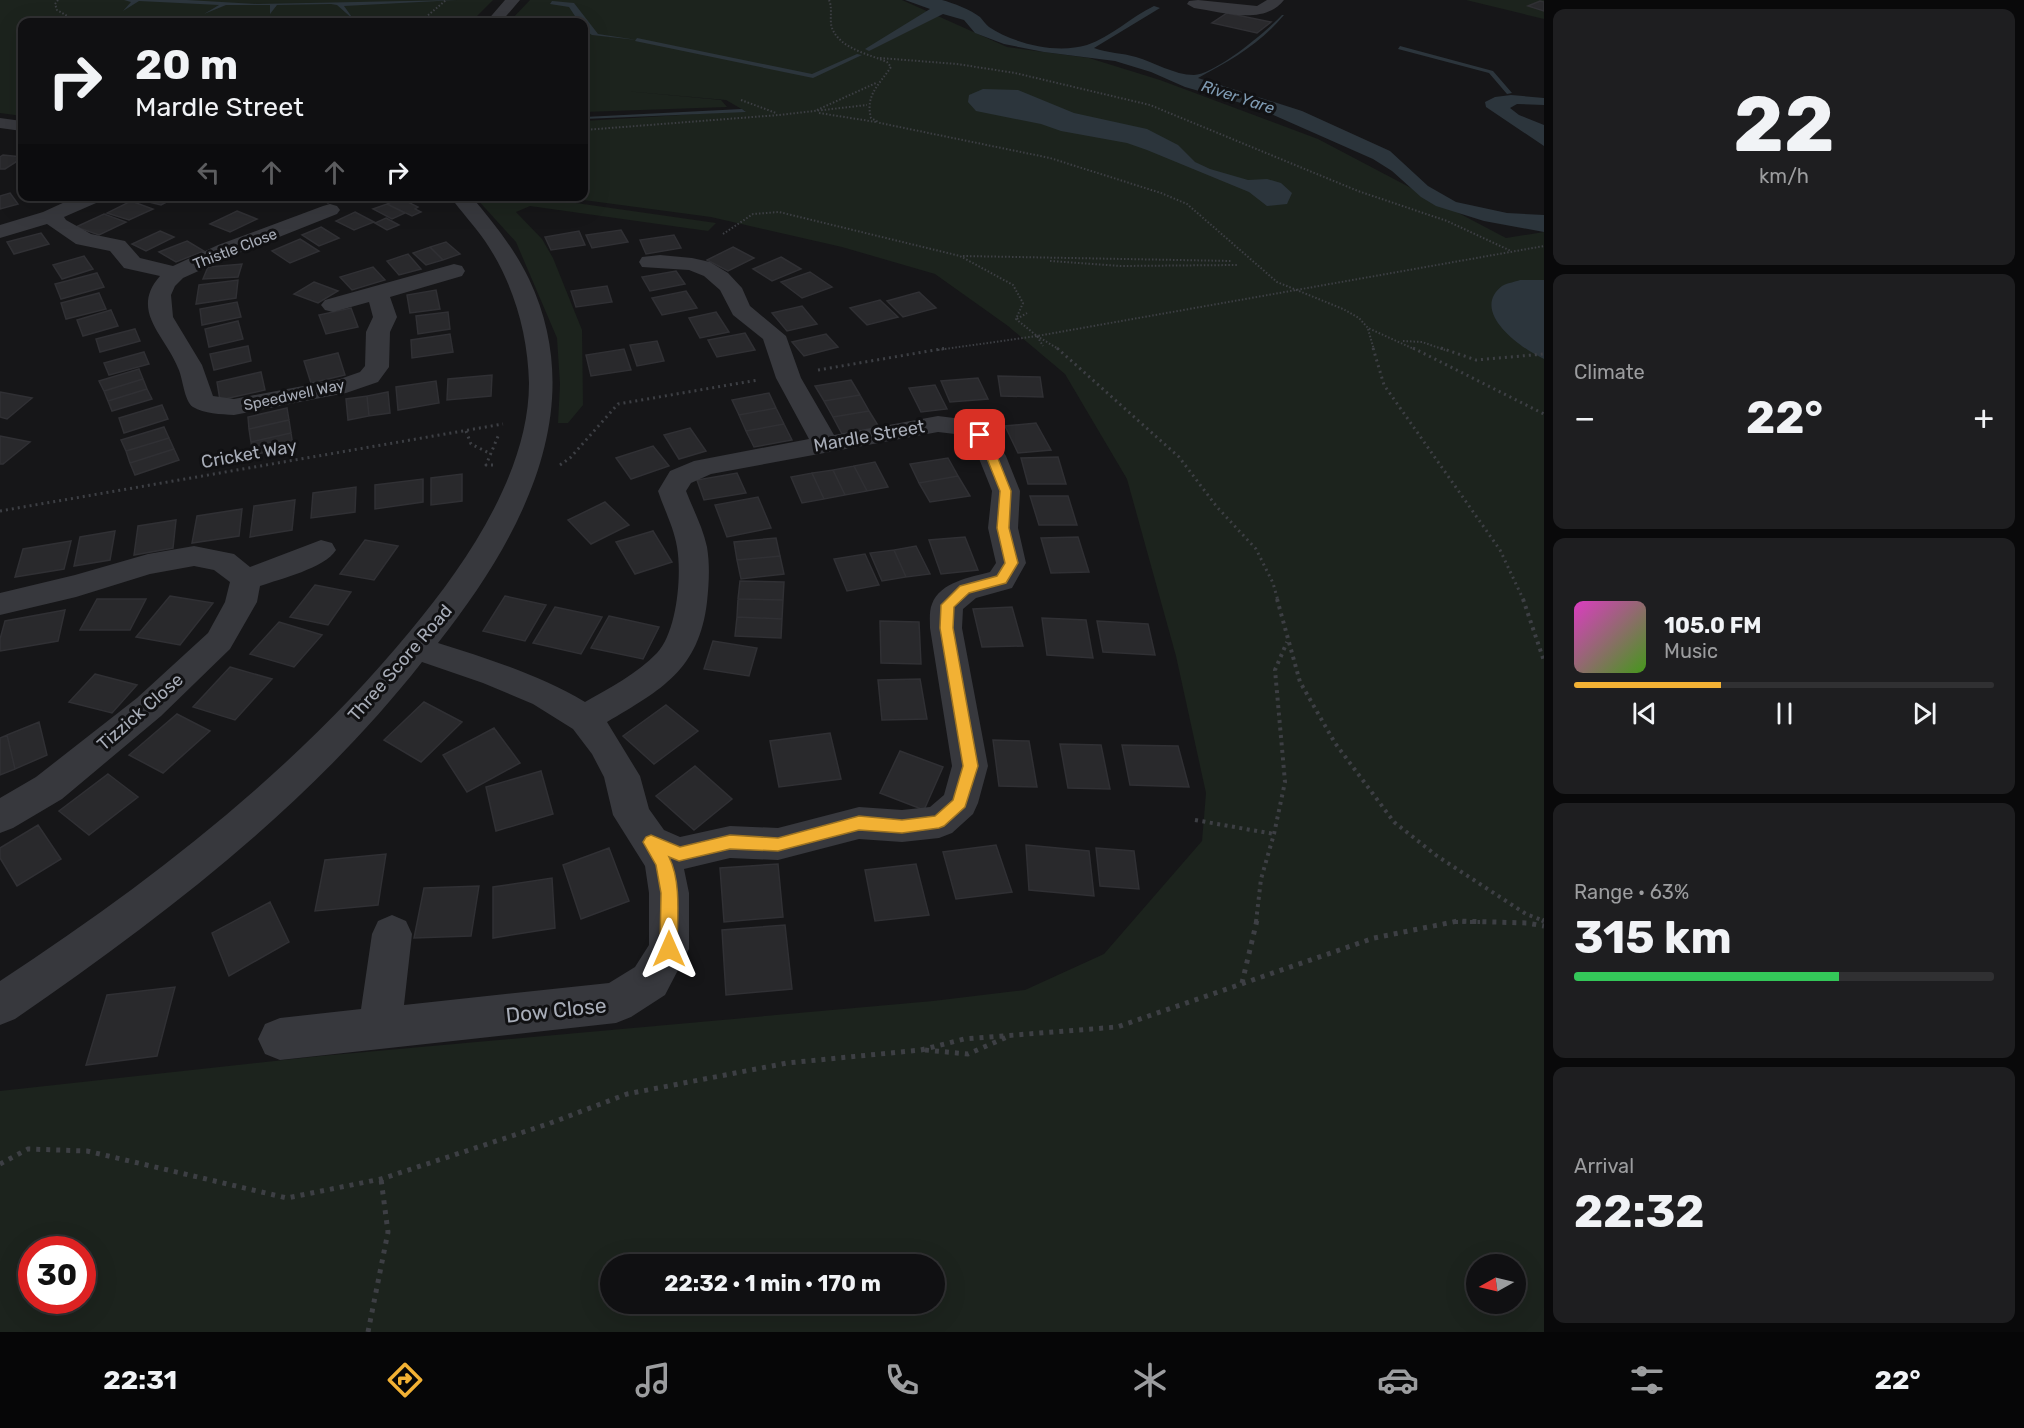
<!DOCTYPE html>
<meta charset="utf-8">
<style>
:root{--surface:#101012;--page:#1e1e20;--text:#f1f3f6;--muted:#9c9d9f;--line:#303032;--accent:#f2b134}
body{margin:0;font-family:Rubik,sans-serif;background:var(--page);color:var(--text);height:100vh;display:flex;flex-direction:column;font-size:22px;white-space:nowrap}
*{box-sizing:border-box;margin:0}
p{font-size:20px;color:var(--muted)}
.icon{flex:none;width:33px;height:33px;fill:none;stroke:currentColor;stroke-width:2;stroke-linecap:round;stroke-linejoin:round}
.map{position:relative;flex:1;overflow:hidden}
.details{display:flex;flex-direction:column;gap:9px;padding:9px;background:#09090a;width:480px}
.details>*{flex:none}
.banner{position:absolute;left:18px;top:18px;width:570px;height:183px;border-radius:12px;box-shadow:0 6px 24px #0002,0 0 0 2px var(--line);background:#101012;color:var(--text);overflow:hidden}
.needle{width:39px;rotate:262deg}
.fabs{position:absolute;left:1466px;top:1254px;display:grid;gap:12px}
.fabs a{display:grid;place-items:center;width:60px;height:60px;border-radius:50%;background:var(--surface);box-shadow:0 6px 24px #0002,0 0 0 2px var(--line);font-size:30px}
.speed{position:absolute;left:18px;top:1236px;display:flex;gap:12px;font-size:30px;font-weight:700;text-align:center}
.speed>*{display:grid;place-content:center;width:78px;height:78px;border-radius:50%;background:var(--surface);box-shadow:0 6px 24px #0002,0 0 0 2px var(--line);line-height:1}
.speed .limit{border:9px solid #d22;background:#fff;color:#111}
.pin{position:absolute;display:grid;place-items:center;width:51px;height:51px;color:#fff;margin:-26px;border-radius:12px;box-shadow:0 3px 9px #0006}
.me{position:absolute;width:66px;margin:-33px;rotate:0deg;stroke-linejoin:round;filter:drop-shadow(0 0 4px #0008)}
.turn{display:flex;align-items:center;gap:21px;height:126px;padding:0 18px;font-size:27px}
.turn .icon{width:78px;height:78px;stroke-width:2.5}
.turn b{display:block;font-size:42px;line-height:51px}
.lanes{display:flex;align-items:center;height:57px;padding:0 18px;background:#0003;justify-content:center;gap:30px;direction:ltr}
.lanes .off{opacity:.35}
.big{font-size:45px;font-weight:700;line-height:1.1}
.details .tile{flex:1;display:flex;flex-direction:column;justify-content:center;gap:9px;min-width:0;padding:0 21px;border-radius:12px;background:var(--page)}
.details .dial{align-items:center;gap:0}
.dial b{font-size:78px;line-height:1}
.song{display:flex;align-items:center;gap:18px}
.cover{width:72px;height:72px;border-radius:9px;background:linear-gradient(135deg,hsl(310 70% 55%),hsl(100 70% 35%))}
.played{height:6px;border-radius:3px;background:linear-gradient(90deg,var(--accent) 35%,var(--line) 35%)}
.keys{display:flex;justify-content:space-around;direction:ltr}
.heat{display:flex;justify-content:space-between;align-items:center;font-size:33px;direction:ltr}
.charge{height:9px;border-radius:4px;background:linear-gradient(90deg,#34c759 63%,var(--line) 0)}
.trip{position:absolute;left:600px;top:1254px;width:345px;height:60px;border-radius:30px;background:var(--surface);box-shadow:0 6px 24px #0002,0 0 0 2px var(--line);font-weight:700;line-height:60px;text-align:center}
.menu{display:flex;height:96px;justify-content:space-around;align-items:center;background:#060607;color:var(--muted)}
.menu .icon{width:42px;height:42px}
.menu .on{color:var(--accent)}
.menu b{font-size:27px;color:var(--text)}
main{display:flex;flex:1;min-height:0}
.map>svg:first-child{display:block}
</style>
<main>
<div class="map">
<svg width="1544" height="1332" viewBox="0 0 1544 1332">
<rect width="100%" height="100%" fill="#161618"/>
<path fill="#1c231d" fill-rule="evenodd" d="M0,0H493L471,22H22V116L0,113Z
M530,0H902L1007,47L1089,58L1160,80L1318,139L1506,238L1544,232V1332H0V1091L321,1056L933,1001L1025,990L1104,954L1202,841L1206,793L1176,656L1127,479L1065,374L1008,326L935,274L842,247L711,217L561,197L584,196V121L745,111L726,100L625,91L721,100L727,107L584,112V22H509ZM32,1250H82V1300H32ZM610,1264H934V1304H610ZM1476,1264H1515V1304H1476Z
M1466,0H1544V19Z
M475,197H534L716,223L708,231L530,206L516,212L542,239L553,258L582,330L583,405L568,423H558L560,384L557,338L516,242Z"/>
<path fill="#2c353c" d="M124,0H187L257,4L457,0L344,6L354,20L337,5L331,4L277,5L270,14V5H226L204,14L219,5L139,1L123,11L131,2Z
M905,0C917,0 931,0 942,0C953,3 971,10 980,17C983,20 985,24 989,27C1015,44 1056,54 1087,45C1111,37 1131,17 1154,6L1160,8L1094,48C1108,53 1122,53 1136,57C1154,62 1174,75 1194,75C1216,74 1267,31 1282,15H1284C1259,45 1231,60 1198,78L1302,111L1390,151L1428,186L1456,202L1507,213L1544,215V232L1484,221L1436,206L1421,197L1392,171L1373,159L1255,107L1185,87L1151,72L1115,61L1044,52L1004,44L975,33L964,20L943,14L869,51L865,49L930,9Z
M552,1L574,3L598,34L637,40L592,35L584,30V22H579L569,7L550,4Z
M983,89L1018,90L1074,113L1147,129L1178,145L1195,162L1210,169L1248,180L1267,179L1281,183L1292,193L1287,204L1267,206L1249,192L1147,150L1127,143L1061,131L1041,124L976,111L968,102L969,95Z
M1511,95L1544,98V105L1517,104L1510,108L1519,115L1544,125V146L1486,107L1485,102L1495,97Z
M742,109L746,112L584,119V117Z
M1520,280H1544V359C1522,349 1469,312 1502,286C1507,283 1515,282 1520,280Z"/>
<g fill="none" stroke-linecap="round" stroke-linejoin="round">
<path fill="#2c353c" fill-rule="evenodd" d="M194,18L199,19L196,22H192Z
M637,38L812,74L857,54L862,55L813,78L635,41Z
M1400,46L1493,71L1512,93L1507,94L1489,73L1398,49Z"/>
</g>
<path fill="#29292c" stroke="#303034" stroke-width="1.5" d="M1540,1L1544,2V11L1528,6Z
M1227,13L1271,22L1257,33L1212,23Z
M3,155L22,157V158L5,169H0V157Z
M10,193L18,204L0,209V196Z
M140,196H178L161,205L136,199Z
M313,196H342L328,203Z
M400,198L418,207L415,209L421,212L412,216L387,204Z
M131,201L153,209L129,220L107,213Z
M387,204L405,213L392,219L373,209Z
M237,211L257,219L230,232L210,224Z
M355,212L374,222L354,230L336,221Z
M104,214L126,222L99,235L76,227Z
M386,218L399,225L387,230L375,223Z
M321,227L339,238L319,246L302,235Z
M621,230L628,242L592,248L586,235Z
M160,231L174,237L146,251L132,244Z
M579,231L585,245L551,250L545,237Z
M41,233L49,244L14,254L7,242Z
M674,235L681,248L646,254L640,240Z
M300,239L319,251L290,263L272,251Z
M187,241L204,251L176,262L159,252Z
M446,242L460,254L443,260L430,247Z
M430,247L443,260L426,265L413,253Z
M733,247L754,258L728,271L707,260Z
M408,254L421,269L399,275L387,261Z
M84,256L93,269L62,279L53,265Z
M781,257L801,269L772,281L753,269Z
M242,264L238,277L203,279L208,267Z
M373,267L385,280L352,290L340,277Z
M676,271L685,284L650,291L642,277Z
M810,272L832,287L802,298L781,282Z
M97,273L104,287L61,299L55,284Z
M238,280L236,298L196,304L199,285Z
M314,282L338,291L318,303L294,294Z
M607,286L612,302L576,307L571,291Z
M436,290L440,309L410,313L407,295Z
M686,291L697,308L662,315L652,298Z
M919,292L936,308L903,317L887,301Z
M99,293L106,309L66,319L61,303Z
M880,300L898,317L867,325L850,308Z
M237,302L241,317L202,325L200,309Z
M802,306L817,324L787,331L772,313Z
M351,308L358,327L326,334L319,315Z
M111,310L118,326L83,336L77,320Z
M448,312L450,329L418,334L416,316Z
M716,312L729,332L700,338L689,318Z
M238,321L243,339L209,347L205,329Z
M135,329L140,341L100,352L96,339Z
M745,333L755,350L717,357L708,340Z
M450,334L453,352L412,358L411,340Z
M826,334L838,347L804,356L792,342Z
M657,341L664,361L637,366L630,345Z
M248,346L251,361L214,370L210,354Z
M624,349L631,370L591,376L586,355Z
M144,352L149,364L109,375L104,363Z
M338,353L345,375L311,383L304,361Z
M139,369L143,379L104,391L99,381Z
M261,372L265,390L220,400L217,382Z
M492,375L491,396L447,400L448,379Z
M998,376L1040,377L1043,397L1001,396Z
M978,378L988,399L950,402L941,381Z
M143,379L147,389L108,401L104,391Z
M851,380L860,395L824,401L815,386Z
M436,381L439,403L398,410L396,387Z
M935,385L947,409L921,412L909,388Z
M147,389L152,399L112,411L108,401Z
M0,392L32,398L7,419L0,417Z
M388,392L390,413L369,416L367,396Z
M769,393L776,408L739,415L732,400Z
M860,395L869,411L833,417L824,401Z
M367,396L369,416L348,420L346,399Z
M162,405L168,419L124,433L119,418Z
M287,408L289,420L249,429L248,417Z
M776,408L784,424L746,431L739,415Z
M869,411L879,427L842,434L833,417Z
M289,420L291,433L251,442L249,429Z
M1036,423L1051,450L1018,453L1005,426Z
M784,424L792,440L754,447L746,431Z
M164,427L169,438L126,451L121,440Z
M690,428L706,451L679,459L664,435Z
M291,433L293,446L253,455L251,442Z
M0,436L30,442L3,464H0Z
M169,438L174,449L130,463L126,451Z
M653,446L669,466L631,479L616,458Z
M174,449L179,460L135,475L130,463Z
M1058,457L1066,484H1028L1021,458Z
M948,458L958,476L919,483L910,464Z
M875,462L888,487L867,491L854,466Z
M854,466L867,491L845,495L833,470Z
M833,470L845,495L824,499L812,473Z
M737,473L746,493L704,500L697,480Z
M812,473L824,499L802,503L791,477Z
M462,474V501L431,505V478Z
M958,476L970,496L930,502L919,483Z
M423,479V502L375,509V485Z
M356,487L355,512L311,518L313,493Z
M1030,496H1068L1077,525H1039Z
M758,497L771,528L727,537L715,505Z
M295,500L292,530L250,537L254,506Z
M605,502L629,525L591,544L568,520Z
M242,509L239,536L192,543L197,516Z
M176,520L173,548L134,555L138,526Z
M115,531L110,560L74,566L80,537Z
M653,531L672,562L635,574L616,542Z
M965,537L978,570L941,574L929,540Z
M1078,537L1089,572L1051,573L1041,538Z
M776,538L780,556L737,560L734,542Z
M365,540L398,546L374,580L340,574Z
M71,541L64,569L15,577L23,549Z
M916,546L930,574L906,577L894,550Z
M894,550L906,577L882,581L870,553Z
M865,554L879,585L847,591L834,559Z
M780,556L784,574L741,579L737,560Z
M740,581L784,582L783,600L738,599Z
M315,585L351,592L328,625L290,617Z
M170,596L213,603L180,645L136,637Z
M505,596L546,605L525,641L483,631Z
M97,599H146L130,630H80Z
M738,599L783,600L782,619L737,617Z
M555,607L602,617L581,654L533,643Z
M1012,607L1023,646L982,647L973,609Z
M65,610L58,641L0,651V639L5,621Z
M609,616L659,627L643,659L591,648Z
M737,617L782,619L781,638L735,636Z
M1042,618L1086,620L1093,658L1047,655Z
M880,621L919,622L921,664L881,663Z
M1097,621L1148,624L1155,655L1103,652Z
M279,622L322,635L294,667L250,654Z
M713,641L757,648L749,676L704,669Z
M230,667L272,679L235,720L193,707Z
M95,674L137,685L112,713L69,702Z
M920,679L927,719L882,720L878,680Z
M424,702L462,722L421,762L384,740Z
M666,705L698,731L654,764L623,736Z
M177,714L210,731L163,773L129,755Z
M39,722L47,755L15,769L7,735Z
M494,728L520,763L467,792L443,755Z
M830,733L841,779L779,787L770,741Z
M7,735L15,769L0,775V738Z
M993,740L1029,741L1037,787L999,786Z
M1060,744L1101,745L1110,789L1068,788Z
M1122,745L1178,746L1189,787L1130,785Z
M900,751L943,767L924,810L880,793Z
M695,766L732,799L694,830L656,796Z
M541,771L553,814L496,831L486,787Z
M108,774L138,797L89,835L59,811Z
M38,825L61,859L17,886L0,858V848Z
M996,845L1012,892L956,899L943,852Z
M1026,845L1089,851L1094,896L1029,890Z
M609,848L629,901L581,919L563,865Z
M1096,848L1134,851L1139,889L1100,886Z
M386,854L378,905L315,911L325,860Z
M778,864L783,917L724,922L720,868Z
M916,864L929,915L875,921L865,870Z
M552,878L555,928L493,938V887Z
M479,886L471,936L414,938L424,888Z
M270,902L289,942L229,976L212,933Z
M785,925L792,989L726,995L722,930Z
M175,987L157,1056L86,1065L107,995Z"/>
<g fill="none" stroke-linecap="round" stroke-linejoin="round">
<path stroke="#3d3f44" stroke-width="2" stroke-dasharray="1.5 2" stroke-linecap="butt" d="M58,0L55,4L57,10L78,22
M829,0C833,9 829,19 832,28C840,49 869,54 887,62L891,67C879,85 865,95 871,118L880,123L1050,158L1161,193L1187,204L1277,282L1343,309L1359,318L1368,328L1416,350
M420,22L446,0
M880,58L957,64L1015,73L1150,105L1358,191L1447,221L1511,251
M741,100L776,113
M817,110L876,83
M819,113L876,122
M584,130L779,115L867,105
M723,234L753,214L779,212L960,256L1013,285L1023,303L1016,319L1037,336L1043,346
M963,256L1232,261
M1050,261L1120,266L1237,265
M1017,319L1027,313
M1368,329L1374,350
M1037,336L1060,350
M1403,341L1422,342L1445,350
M938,350L1037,336L1544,246"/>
<path stroke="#3d3f44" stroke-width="3" stroke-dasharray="2 4" stroke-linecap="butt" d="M1057,348L1179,457L1217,507L1256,549L1273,583L1278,601
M1373,348L1384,385L1500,550L1524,601
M1413,348L1544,414
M1441,348L1476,360L1544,354
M818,370L947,348
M466,431L471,444L491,454
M493,465H486L499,434
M560,465L570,458L618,404L758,380
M0,511L503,424"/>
<path stroke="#3d3f44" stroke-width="4" stroke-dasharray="3 4.5" stroke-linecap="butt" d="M1277,599L1300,682L1335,743L1394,822L1437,856L1526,914L1544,921
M1523,599L1544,661
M1195,820L1274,834
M1256,922L1261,879L1274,834L1285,782L1275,670L1287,642
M1455,922H1480"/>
<path stroke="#3d3f44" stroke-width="5" stroke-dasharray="4 6" stroke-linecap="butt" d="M1542,920L1544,921
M1242,983L1257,920
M925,1050L968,1054L1007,1037
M0,1164L28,1149L87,1151L287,1198L381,1179L548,1124L627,1094L787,1063L921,1050L964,1039L1117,1027L1374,938L1458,921L1527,923L1544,926
M368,1332L388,1232L381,1179"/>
<path fill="#37383d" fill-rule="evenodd" d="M505,0H520L501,22H486Z
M1198,0L1257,6L1267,0H1284C1264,26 1222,12 1194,8L1187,4L1189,1Z
M0,118L22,121V131L0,128Z
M78,196H106L103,200L64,217L66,220L91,234L125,241L140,258L173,266L218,245L323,206L330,204L337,206L340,210L337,214L234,255L183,278L175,286L171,295L173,317L202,365L213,396L234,399L340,379L360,372L365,366L366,332L373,317L369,302L333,312L325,310L321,305L325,300L454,264L462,266L465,271L462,276L390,297L397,317L390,332L389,367L378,382L346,393L234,415C221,414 204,414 193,407C184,401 183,378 178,368C166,336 129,311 160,276L124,268L110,251L76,244L47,224L0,238V225L43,212Z
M450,196H471C493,222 514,248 529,279C591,410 520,539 438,643C489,659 539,675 585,702C609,688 637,674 657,653C677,632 682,575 677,547C674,528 664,509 658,491L670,471L694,461L809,439L776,378L763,339L733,315L720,290L704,276L689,270L642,267L639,262L642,257L660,255L692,258L710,262L728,273L742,288L750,306L786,336L801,378L834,435L938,416L970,420L988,429L1006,456L1020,491L1018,528L1026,563L1012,588L976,598L963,609L962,628L988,766L978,803L973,814L952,833L939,838L902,842L859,839L778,860L730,858L684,869L689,893V949L665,995L631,1017L616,1023L280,1060L265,1054L258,1039L265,1024L280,1018L361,1009L372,934L378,921L392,915L406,921L412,934L404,1005L609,983L635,967L649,945V893L645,866L613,815L604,777L592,754L573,729L533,704L483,683L422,662C309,806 164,916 15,1019L0,1025V981C152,881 295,771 411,630C466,564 529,472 529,383C528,333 513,282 485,241C475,226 461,212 450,196ZM938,432L955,434L969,440L978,456L992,491L988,528L996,563L990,572C971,577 940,582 932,604C929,611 930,621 930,628L952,766L944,795L930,807L902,810L859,807L778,828L730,826L680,837L664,830L649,809L640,776L607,722C661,690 699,670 707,602C709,584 710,565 707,547C703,528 693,509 686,491L691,483L711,474Z
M321,540L332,543L336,550C325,568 280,579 260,586L257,602L230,649L161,716L62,799L13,828L0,833V798L36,777L137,698L208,633L225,602L230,582L214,570L194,566L150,574L76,597L0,615V593L75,575L148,554L194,546L234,554L250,567Z"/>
</g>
<path fill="#f2b134" stroke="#9d7322" stroke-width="1.5" d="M980,432L983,433L997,456L1011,491L1009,528L1018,563L1006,583L969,593L954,607L953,628L978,766L965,807L944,826L939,828L902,833L859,830L778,851L730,849L679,861L669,857C682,883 677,920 677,949L675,954L669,957L663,954L660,949L661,893L656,865L643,842L646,837L651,835L680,847L730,835L778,838L859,816L902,820L935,816L953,800L963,766L940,628L941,605L960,586L997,576L1005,563L997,528L1000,491L986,456L974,435Z"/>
<g text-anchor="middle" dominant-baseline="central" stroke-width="6" stroke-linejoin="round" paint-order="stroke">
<g font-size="15" fill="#a8adb8" stroke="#111113">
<text transform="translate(235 249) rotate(-21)">Thistle Close</text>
<text transform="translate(294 395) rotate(-12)">Speedwell Way</text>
</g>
<g font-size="16" font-style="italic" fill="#7f9bb3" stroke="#111113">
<text transform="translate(1238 97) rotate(18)">River Yare</text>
</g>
<g font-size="18" fill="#a8adb8" stroke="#111113">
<text transform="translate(869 436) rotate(-10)">Mardle Street</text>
<text transform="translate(249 454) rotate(-10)">Cricket Way</text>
<text transform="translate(400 663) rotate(-49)">Three Score Road</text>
<text transform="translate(140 712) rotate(-41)">Tizzick Close</text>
</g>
<g font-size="21" fill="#a8adb8" stroke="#111113">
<text transform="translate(556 1010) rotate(-6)">Dow Close</text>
</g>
</g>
</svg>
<div class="fabs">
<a><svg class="needle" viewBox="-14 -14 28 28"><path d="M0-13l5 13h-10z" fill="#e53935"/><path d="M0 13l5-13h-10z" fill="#9c9d9f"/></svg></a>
</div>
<div class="speed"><div class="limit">30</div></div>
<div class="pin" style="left:980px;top:435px;background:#d93025"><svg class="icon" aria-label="arrive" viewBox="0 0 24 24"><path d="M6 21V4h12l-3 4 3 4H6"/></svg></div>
<svg class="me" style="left:669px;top:949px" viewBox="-20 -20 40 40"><path d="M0-17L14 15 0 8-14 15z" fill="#f2b134" stroke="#fff" stroke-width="4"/></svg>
<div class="trip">22:32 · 1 min · 170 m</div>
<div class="banner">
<div class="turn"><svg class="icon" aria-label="right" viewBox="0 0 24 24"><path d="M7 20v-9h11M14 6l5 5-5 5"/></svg><div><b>20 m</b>Mardle Street</div></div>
<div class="lanes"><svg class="icon off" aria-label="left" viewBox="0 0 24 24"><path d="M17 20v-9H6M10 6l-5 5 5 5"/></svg><svg class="icon off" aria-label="ahead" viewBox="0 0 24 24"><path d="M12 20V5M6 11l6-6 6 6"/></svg><svg class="icon off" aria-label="ahead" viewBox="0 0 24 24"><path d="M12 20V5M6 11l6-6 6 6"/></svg><svg class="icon" aria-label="right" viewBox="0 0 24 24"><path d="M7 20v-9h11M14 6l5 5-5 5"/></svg></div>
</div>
</div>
<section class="details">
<div class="tile dial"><b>22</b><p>km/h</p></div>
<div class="tile"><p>Climate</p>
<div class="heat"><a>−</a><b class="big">22°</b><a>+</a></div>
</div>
<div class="tile">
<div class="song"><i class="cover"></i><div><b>105.0 FM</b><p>Music</p></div></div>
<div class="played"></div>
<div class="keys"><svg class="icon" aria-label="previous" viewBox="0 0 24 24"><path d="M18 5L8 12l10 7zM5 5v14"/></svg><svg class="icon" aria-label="pause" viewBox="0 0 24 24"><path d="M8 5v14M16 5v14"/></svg><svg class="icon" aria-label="next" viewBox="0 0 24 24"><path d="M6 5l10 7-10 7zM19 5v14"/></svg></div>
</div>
<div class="tile"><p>Range · 63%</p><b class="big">315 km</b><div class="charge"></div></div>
<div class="tile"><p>Arrival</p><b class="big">22:32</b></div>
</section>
</main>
<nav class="menu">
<b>22:31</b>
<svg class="icon on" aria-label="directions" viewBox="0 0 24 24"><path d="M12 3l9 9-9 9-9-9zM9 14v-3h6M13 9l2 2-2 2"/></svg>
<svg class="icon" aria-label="music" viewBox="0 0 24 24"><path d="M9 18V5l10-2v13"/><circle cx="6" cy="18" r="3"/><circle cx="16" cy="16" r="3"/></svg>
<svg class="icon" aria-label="phone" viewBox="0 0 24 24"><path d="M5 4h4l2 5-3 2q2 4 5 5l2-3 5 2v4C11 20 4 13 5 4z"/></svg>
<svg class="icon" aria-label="climate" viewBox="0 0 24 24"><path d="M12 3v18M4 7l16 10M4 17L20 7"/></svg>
<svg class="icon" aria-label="car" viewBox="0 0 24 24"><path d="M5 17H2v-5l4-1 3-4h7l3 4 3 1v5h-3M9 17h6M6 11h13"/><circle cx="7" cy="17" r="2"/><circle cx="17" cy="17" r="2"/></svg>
<svg class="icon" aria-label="filters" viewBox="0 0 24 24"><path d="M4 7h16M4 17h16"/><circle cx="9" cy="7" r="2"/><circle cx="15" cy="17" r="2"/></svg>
<b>22°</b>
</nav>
